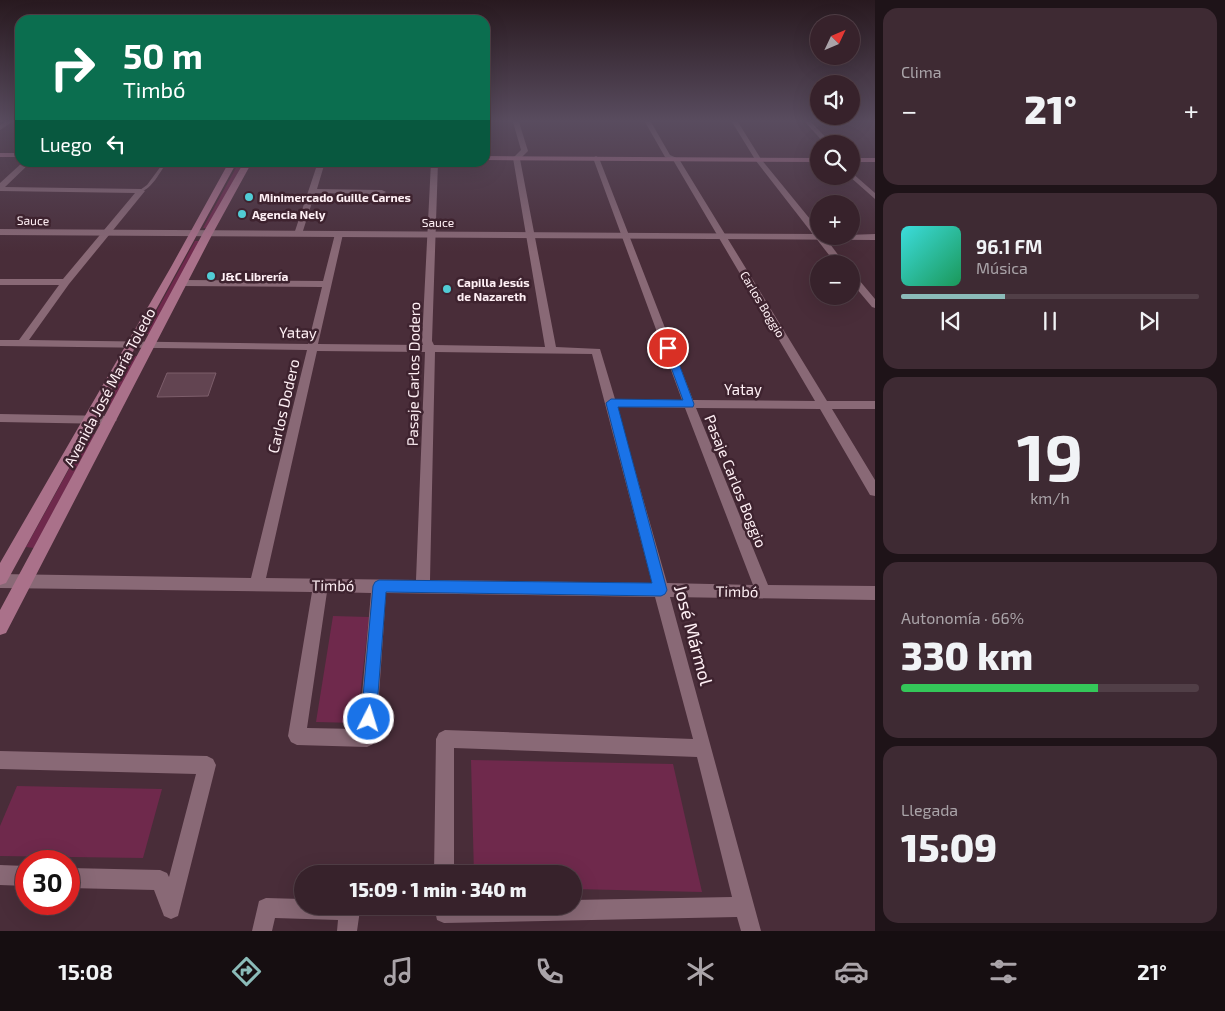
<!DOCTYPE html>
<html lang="es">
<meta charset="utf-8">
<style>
:root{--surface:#37222b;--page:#3e2a33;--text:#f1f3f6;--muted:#aaa4a9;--line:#513f47;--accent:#8bbbb9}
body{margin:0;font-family:"Exo 2",sans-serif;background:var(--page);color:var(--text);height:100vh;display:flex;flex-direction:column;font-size:19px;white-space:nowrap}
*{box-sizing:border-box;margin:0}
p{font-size:16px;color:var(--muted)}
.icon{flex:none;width:28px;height:28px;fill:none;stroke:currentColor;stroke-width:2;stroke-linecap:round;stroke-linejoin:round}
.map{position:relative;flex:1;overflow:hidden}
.panel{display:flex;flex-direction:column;gap:8px;padding:8px;background:#1e1318;width:350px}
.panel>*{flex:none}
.hud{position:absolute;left:15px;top:15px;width:475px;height:152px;border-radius:15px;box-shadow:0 5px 20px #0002,0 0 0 1px var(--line);background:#0b6e4f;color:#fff;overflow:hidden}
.needle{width:32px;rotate:46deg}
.tools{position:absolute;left:810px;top:15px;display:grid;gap:10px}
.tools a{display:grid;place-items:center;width:50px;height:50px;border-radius:50%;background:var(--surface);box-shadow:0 5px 20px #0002,0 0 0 1px var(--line);font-size:25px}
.speed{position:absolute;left:15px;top:850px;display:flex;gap:10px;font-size:25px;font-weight:700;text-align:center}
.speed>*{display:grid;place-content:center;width:65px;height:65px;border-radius:50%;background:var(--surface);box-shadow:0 5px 20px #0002,0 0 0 1px var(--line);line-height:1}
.speed .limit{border:8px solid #d22;background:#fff;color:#111}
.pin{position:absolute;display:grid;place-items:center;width:42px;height:42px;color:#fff;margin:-21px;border:2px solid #fff;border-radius:50%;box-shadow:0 1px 5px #0007}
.me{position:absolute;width:55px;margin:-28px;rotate:5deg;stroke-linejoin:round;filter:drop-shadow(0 0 4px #0008)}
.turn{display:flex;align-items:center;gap:18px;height:105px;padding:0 25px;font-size:22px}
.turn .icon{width:65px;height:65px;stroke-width:2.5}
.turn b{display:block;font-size:35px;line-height:42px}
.then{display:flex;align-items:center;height:48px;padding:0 25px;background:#0003;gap:10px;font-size:19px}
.big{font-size:38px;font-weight:800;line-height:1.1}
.panel .card{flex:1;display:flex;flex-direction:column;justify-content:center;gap:8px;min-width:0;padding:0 18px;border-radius:15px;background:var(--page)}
.panel .dial{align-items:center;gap:0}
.dial b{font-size:65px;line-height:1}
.song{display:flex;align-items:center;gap:15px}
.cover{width:60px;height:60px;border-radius:8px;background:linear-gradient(135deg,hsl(180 70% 55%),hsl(150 70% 35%))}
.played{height:5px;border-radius:2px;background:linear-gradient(90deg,var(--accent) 35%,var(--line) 35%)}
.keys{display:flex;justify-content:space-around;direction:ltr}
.heat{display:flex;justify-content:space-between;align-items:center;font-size:28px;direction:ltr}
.charge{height:8px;border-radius:4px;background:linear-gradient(90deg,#34c759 66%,var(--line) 0)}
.trip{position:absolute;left:294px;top:865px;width:288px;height:50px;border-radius:25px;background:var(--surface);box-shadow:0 5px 20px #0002,0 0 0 1px var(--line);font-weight:800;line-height:50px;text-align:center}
.tabs{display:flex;height:80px;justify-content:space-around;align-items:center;background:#160e11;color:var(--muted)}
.tabs .icon{width:35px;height:35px}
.tabs .active{color:var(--accent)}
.tabs b{font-size:22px;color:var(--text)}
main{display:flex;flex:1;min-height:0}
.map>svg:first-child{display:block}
</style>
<main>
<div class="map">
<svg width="875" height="931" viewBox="0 0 875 931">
<rect width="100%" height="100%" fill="#492d39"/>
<path fill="#6f294c" d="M242,165L209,228H203L237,166Z
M195,241H200L150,334H144Z
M132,356H140L112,406L104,405Z
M89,433L95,434L34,548L26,547Z
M333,616L369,617L357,723L316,722Z
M471,760L673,764L702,892L573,889L572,874H474Z
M17,786L162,789L143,858L0,856V826Z"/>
<path fill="#624451" stroke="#7d5e6b" d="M167,373H216L208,396L157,397Z"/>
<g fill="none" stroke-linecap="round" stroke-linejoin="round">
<path fill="#896976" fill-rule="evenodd" d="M164,162H167C160,172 152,189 140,192V190L147,185Z"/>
<path fill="#896976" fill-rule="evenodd" d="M5,122H12L0,130V125Z
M513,122H519L528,151L520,159L556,347L600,349L615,399L682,400L593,158L596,156L599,158L693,400L815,401L673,160L665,157L645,122H651L670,155L679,159L827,401H875V409H832L875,480V496L870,495L820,409L696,408L768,585L875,586V600L670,597L761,931H741L737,917L444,923L437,920L434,906H572V900L732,897L697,757L454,748V874H434L436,739L439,733L445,730L693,739L655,597L386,593L376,738L373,744L367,747L297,745L291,742L288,736L312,592L0,588V574L251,578L307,350L0,346V340H19L59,285H0V279H63L135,193L0,191V183L23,162H31L5,187L141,189L145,191L69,284L29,340L308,344L322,287L183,286L178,283L183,280L323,281L335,234L339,232L343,234L318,344L423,345L422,341L431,162H438L432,341L434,345L545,347L513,158L521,150ZM317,351L425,352L416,580L266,578ZM435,352L592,354L652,583L430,580ZM617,407L685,408L753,585L667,583ZM327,592L371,593L359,729L307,728Z
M732,122H738L761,159L819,230V236H824L845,264H836L756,161Z
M805,122H811L832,144H825Z
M318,162H325L317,189L382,190L386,192L382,194L315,193L302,234L295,236L294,234Z
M851,172L875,193V199L849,176H851Z
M851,273L854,274L875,299V308L872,307L851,282Z
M0,414L111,416L117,420L111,424L0,422Z
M0,751L207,756L213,759L216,765L178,916L171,919L164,916L154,890L69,888V868L160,870L167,873L169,877L196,774L0,769Z
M0,865L26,866V886L0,885Z
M266,898L302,899V906H359L360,910L357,931H337L338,920L275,918L272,931H252L259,901Z"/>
<path fill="#896976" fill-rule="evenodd" d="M0,229L819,234V236L875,234V240L0,235Z"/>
<path fill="#aa718a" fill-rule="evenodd" d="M0,153H20V157H0Z
M485,156L819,158V162L485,160Z
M851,158H875V162H851Z
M229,162H237L6,583L0,585V563L171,267Z
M244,162H252L213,233L6,633L0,635V610L203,233Z"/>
</g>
<linearGradient id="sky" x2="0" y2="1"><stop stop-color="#28191f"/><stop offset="0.48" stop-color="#594c5f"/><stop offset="1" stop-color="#594c5f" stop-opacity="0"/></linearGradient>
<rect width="875" height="252" fill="url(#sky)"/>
<path fill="#1a73e8" stroke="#114b97" d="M668,345L673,348L694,404L693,407H618L667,590L665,594L661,596L386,592L376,719L374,724L369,726L363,724L361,719L373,586L375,582L379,580L652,583L606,403L611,399L683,400L664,348Z"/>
<g fill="#51ccd5" stroke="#3e232f" stroke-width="2">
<circle cx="249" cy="197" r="5"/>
<circle cx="242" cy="214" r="5"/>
<circle cx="211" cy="276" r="5"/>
<circle cx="447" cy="289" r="5"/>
</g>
<g text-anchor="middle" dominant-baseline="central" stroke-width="5" stroke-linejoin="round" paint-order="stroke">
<g font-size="12" font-weight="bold" fill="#fff0f5" stroke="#3e232f" text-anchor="start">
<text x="259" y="197">Minimercado Guille Carnes</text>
<text x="252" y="214">Agencia Nely</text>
<text x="221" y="276">J&amp;C Librería</text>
<text x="457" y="282">Capilla Jesús<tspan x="457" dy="14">de Nazareth</tspan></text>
</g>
<g font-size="12" fill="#fff0f5" stroke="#3e232f">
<text transform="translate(33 220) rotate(1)">Sauce</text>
<text x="438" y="222">Sauce</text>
<text transform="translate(763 304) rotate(59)">Carlos Boggio</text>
</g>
<g font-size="15" fill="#fff0f5" stroke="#3e232f">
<text transform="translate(298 332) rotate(1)">Yatay</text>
<text transform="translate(413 374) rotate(-89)">Pasaje Carlos Dodero</text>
<text transform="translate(109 387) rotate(-62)">Avenida José María Toledo</text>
<text x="743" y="389">Yatay</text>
<text transform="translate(283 406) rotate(-77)">Carlos Dodero</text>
<text transform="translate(736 481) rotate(68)">Pasaje Carlos Boggio</text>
<text transform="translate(333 585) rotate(1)">Timbó</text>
<text transform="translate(737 591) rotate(1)">Timbó</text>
</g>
<g font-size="18" fill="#fff0f5" stroke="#3e232f">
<text transform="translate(694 635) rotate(75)">José Mármol</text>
</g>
</g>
</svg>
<div class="tools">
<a><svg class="needle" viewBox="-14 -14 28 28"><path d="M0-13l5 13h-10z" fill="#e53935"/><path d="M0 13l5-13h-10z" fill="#aaa4a9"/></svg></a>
<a><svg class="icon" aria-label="sound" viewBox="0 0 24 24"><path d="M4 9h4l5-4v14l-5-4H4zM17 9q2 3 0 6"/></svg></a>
<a><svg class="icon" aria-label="search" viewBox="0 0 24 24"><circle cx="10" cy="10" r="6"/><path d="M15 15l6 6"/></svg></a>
<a>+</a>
<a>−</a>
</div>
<div class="speed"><div class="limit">30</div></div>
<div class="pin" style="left:668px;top:348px;background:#d93025"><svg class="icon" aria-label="arrive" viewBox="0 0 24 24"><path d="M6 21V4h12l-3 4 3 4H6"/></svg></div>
<svg class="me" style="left:369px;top:719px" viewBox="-20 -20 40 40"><circle r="17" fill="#1a73e8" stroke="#fff" stroke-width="3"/><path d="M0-11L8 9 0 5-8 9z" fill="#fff"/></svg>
<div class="trip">15:09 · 1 min · 340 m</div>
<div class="hud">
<div class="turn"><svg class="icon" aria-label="right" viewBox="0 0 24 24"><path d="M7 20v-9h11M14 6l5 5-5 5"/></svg><div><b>50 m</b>Timbó</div></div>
<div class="then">Luego<svg class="icon" aria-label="left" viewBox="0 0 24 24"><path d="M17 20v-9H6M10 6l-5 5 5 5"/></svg></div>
</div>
</div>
<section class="panel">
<div class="card"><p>Clima</p>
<div class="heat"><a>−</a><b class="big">21°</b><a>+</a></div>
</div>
<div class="card">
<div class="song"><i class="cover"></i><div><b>96.1 FM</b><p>Música</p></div></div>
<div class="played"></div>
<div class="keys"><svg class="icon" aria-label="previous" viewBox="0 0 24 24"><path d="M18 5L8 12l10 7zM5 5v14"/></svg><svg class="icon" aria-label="pause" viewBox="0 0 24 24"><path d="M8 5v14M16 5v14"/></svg><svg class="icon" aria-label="next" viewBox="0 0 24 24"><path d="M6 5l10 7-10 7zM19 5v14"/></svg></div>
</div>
<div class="card dial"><b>19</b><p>km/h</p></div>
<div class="card"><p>Autonomía · 66%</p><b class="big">330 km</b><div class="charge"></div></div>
<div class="card"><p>Llegada</p><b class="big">15:09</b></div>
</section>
</main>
<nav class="tabs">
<b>15:08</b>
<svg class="icon active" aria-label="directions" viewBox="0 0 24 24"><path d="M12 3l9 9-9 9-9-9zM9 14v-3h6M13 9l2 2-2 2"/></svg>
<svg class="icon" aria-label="music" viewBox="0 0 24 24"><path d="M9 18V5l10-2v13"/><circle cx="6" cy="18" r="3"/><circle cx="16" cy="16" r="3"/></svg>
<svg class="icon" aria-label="phone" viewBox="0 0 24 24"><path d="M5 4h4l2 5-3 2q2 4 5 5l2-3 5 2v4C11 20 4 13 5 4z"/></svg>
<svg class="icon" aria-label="climate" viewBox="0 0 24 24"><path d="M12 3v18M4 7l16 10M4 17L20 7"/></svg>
<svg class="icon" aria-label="car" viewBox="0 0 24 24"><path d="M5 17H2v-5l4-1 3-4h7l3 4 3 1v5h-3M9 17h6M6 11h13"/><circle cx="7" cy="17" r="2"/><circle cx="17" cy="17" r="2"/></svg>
<svg class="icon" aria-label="filters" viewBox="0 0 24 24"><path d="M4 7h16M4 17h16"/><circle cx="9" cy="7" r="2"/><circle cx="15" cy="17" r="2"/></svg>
<b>21°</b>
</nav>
